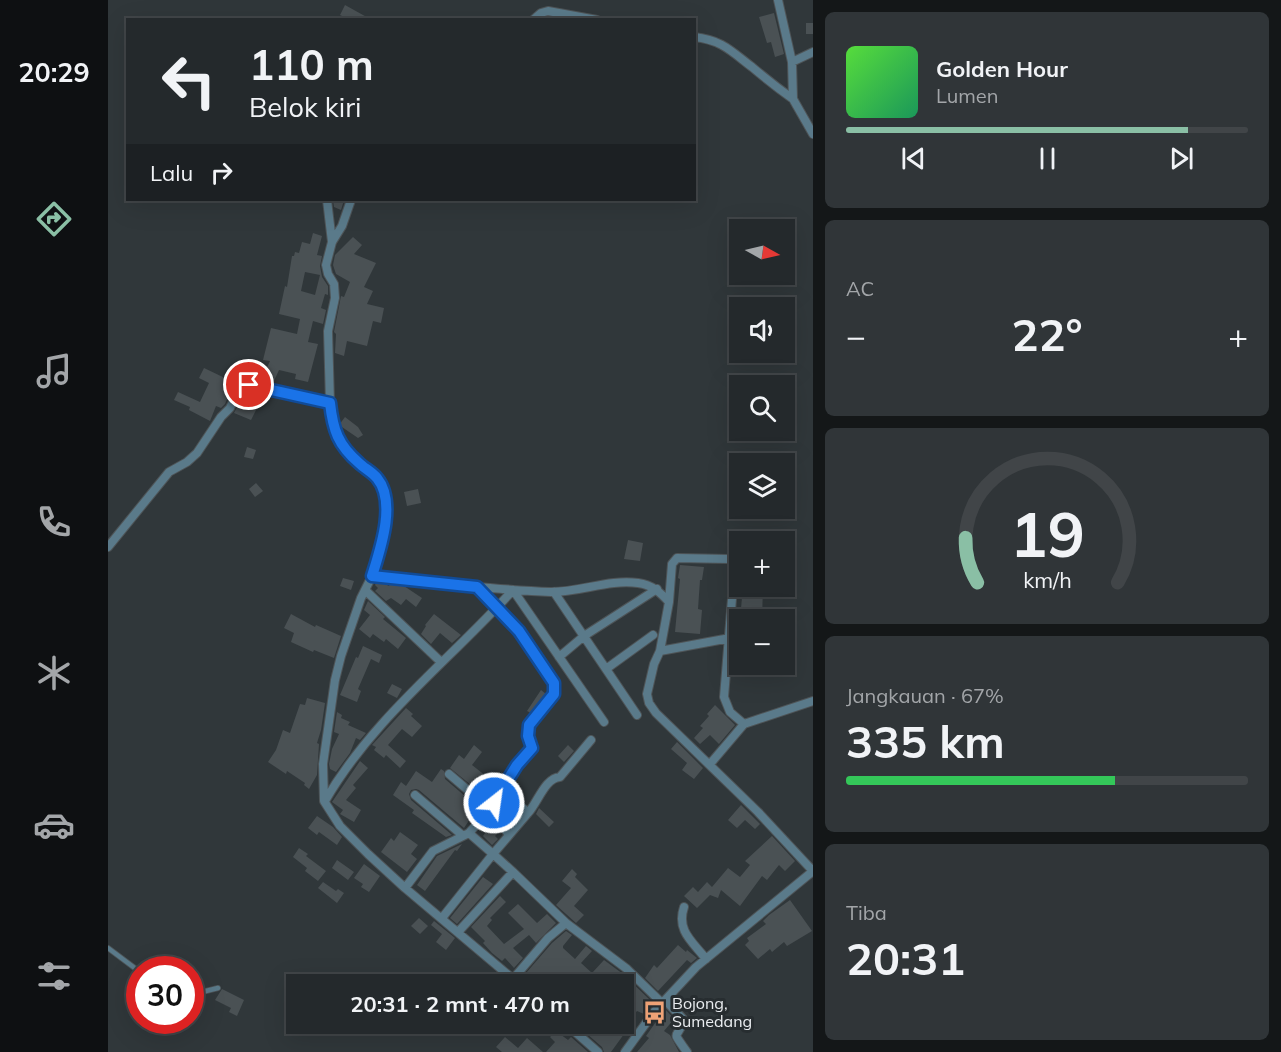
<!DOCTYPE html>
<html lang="id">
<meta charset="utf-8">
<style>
:root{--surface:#24292c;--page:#303538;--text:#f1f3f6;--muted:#a3a6a9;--line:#414548;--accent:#8abfa5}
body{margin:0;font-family:Mulish,sans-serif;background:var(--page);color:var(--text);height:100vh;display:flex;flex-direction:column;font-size:22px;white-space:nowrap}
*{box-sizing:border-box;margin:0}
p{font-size:20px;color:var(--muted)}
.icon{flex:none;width:33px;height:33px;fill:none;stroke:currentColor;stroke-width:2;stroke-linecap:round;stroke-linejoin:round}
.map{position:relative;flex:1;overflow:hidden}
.drawer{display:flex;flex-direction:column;gap:12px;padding:12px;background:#141718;width:468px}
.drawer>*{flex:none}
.hud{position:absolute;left:18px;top:18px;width:570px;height:183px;border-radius:0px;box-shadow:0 6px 24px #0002,0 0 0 2px var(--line);background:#24292c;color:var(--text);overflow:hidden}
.needle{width:39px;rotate:98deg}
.buttons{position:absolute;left:621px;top:219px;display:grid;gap:12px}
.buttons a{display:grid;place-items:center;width:66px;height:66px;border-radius:0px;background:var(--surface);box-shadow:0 6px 24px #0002,0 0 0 2px var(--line);font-size:30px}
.speed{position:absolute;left:18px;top:956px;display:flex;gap:12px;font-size:30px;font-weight:700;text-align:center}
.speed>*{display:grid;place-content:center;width:78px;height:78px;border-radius:50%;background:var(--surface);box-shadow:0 6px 24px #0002,0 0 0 2px var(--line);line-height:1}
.speed .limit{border:9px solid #d22;background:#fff;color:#111}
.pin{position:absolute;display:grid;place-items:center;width:51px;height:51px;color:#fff;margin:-26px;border:3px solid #fff;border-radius:50%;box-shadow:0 2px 6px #0007}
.me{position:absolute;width:66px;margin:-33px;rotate:30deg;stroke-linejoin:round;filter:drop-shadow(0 0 4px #0008)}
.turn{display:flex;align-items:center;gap:21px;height:126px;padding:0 24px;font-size:27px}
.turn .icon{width:78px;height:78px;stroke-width:2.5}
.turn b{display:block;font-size:42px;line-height:51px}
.then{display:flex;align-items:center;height:57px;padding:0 24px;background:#0003;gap:12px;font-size:22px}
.big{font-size:45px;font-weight:700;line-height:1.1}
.drawer .tile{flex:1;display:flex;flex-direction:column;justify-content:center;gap:9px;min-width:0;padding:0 21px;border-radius:9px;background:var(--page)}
.drawer .dial{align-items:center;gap:0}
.dial svg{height:156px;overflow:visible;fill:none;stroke:var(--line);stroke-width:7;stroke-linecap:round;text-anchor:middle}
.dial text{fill:var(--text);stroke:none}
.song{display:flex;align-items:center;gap:18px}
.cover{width:72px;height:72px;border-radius:9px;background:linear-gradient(135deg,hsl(110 70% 55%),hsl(150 70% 35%))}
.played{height:6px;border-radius:3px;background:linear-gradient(90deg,var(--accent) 85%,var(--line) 85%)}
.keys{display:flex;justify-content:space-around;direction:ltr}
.heat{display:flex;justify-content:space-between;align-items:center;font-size:33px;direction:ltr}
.charge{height:9px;border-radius:4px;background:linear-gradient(90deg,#34c759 67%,var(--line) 0)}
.trip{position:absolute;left:178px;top:974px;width:348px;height:60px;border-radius:0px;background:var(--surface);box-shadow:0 6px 24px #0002,0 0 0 2px var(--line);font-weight:700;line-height:60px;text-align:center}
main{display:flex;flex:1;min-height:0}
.tabs{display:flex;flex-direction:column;width:108px;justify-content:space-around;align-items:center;background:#0e1012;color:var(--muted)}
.tabs .icon{width:42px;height:42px}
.tabs .current{color:var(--accent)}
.tabs b{font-size:27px;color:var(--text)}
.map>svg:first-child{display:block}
</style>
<main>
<nav class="tabs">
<b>20:29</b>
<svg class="icon current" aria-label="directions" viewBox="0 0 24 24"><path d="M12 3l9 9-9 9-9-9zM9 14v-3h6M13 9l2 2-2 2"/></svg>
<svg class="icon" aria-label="music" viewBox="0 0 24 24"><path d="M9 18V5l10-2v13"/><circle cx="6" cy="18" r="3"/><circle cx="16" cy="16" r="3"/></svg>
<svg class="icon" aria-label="phone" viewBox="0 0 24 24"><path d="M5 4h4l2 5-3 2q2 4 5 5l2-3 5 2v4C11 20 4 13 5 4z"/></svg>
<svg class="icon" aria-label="climate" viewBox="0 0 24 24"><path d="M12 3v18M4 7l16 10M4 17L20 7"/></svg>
<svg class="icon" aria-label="car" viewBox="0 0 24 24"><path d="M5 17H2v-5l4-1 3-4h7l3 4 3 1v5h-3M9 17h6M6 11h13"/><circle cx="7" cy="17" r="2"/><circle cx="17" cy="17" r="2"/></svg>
<svg class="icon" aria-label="filters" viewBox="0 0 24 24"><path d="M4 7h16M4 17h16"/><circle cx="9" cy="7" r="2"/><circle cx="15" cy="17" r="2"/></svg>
</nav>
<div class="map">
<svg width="705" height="1052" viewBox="0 0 705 1052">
<rect width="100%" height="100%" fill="#30373a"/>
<path fill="#4a5154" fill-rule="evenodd" d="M237,5L264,20H232L234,16L232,15Z
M666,13L676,54L667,57L663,42L659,43L651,17Z
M698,23H705V34H698Z
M225,200H236L233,210L226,207Z
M205,233L214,236L209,255L214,256L212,266L214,277L220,286V295L217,294L213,308L218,310L215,324L205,321L200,342L210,344L200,382L187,379L188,374L171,370L165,383L153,380L162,361L155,360L163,328L189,334L192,319L171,314L177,286L179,287L184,256H186L187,252L191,253L194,242L202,244ZM197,272L212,275L207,295L193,291Z
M245,237L254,245L246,254L268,263L256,287L265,291L259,304L276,308L273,323L265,321L259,346L239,341L236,356L227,353L228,334L226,332L233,296L236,297L242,282L228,274L225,265L227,255Z
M96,368L119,379L122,373L134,378L126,384L117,404L113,408L108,406L102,421L81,410L82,407L66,400L70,392L92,402L101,383L91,378Z
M137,391L156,394L143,420L126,413Z
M237,417L250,427L255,435L250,438L231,425Z
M139,447L148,450L145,459L136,457Z
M148,483L155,491L147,497L141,489Z
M310,489L313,503L299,506L296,492Z
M520,540L535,543L532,561L516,559Z
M572,565L596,567L594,580H592L590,609L594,610L592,634L567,632L572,579L570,578Z
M235,578L246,581L243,590L232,586Z
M268,583L277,584L281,586L282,584L296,586L314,598L308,607L298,599L293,605L283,598L278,601L267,591L270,588L267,585Z
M635,586H655L654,620H632Z
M260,601L277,617L275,619L298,638L290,649L278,639L276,642L265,634L262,638L251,629L262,615L256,610Z
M183,614L207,627L208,625L233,636L226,658L206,650L205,652L183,642L186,633L176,628Z
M326,614L353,635L344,643L332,633L323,644L313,634L318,626L317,625Z
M255,646L274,655L271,663L263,659L250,689L253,691L249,702L232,695L248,657L250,658Z
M626,664H639L636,676L624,673Z
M284,684L294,689L289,698L279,693Z
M433,690L438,694L423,713L419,711Z
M199,698L217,703L213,730L209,743L211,744L209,775L201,789L196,785L197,783L179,771L178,774L160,762L168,750L175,730L182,733L192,704L197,705Z
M607,705L627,725L611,744L602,735L592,744L586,738L595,728L592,726L601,716L599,714Z
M298,708L305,714L303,716L314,726L304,737L294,729L280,745L298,761L292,768L278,755L276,758L266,750L268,747L264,745Z
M229,712L234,715L233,718L242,722L240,725L258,733L252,740L248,738L242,753L228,772L222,769L221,764L224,749L231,734L226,732Z
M569,742L595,768L586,779L574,770L579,763L563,749Z
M366,745L374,752L364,765L383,780L374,794L342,768L351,755L356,759Z
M460,745L466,751L456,762L450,756Z
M252,761L260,768L245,785L248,788L238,800L253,810L246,822L232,814L235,810L224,802Z
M333,769L336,771L337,779L372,809L369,815L366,813L356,828L311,790L308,789L303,790L301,794L303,800L344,835L338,837L304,813L306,810L285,795L293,782L298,786L308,771L324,782Z
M633,805L652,824L647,829L637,820L629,828L620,820Z
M431,808L446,822L441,827L428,814Z
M209,816L225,827L234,837L229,845L211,832L209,835L200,828Z
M384,823L391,832L387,836L390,839L384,845L375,836Z
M292,832L310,845L303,854L309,859L299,872L273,852L283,838L286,841Z
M664,836L687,861L677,871L671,865L659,880L654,876L632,906L613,890L610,898L602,895L589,908L576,896L585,887L590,892L599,882L604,887L620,868L632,877L642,865L637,861Z
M354,844L349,851L347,850L317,891L309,885L329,856Z
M191,848L200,854L198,856L218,871L210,881L197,871L199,868L185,857Z
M229,860L246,872L240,880L224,868Z
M256,864L272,876L261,892L253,887L255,884L246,878Z
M464,869L469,874L467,877L480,890L466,906L476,915L468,923L448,905L463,888L454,881Z
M375,877L385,884L349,924L342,918Z
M215,882L228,891L230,889L236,893L229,903L210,888Z
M392,896L398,902L382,918L384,920L379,926L396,944L416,929L400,913L410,904L429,923L439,914L448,923L428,943L421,935L405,948L415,958L406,968L397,958L394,961L384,953L375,943L377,941L363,927Z
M682,900L704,931L679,946L676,942L664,952L662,949L650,959L637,945L641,941L639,938L658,924L655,921L661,915Z
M311,918L320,926L312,934L303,926Z
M326,921L347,938L338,950L328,942L334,934L323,925Z
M458,931L464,935L455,946V948L467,959L478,946L484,951L473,963L484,973L496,960L515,974L542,1000L539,1003L543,1006L536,1014L529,1011L515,1027L519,1030L503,1052H496L494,1047L471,1027L474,1023H516V984H437L430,977L427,981L418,973L444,943Z
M570,945L578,952L579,950L589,958L583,963L579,960L550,991L537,978L546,965L549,968Z
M114,989L136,1000L129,1016L121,1012L123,1008L107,1000Z
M557,1009L566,1019L556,1031L562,1035L571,1052H529L541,1038L538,1036Z
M381,1023H404L395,1034Z
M407,1023H427L419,1033Z
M448,1031L460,1040L463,1037L480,1052H438L447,1042L442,1037Z
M397,1037L410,1048L419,1038L435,1052H394L388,1047Z"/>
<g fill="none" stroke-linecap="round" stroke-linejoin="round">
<defs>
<path id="service" d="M0,948L32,972
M82,995L110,988"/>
<path id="minor" d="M670,0L684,62L685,99L705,134
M425,20L433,13L440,11L489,20
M586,37C614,40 623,51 644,67C657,78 671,89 685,99
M684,62L705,52
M219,200L224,242
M243,200L234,226L224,242L218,265L220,274L226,284L227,298L220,331L222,403L225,426L232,443L241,455L269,478L276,496L278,516L274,542L264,576L253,598L233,656L227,680L215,764L216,801L232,826L260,854L297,888L411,984
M0,547L61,472L79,462L89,453L113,417L122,408L132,387L137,384L145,385L222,403
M264,576C324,582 383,590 443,592C473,592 501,579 530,583C544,585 552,592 561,602L552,651L546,664L539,694L541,703L548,713L650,812L705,871
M369,587L411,631L446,683V694L421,725L420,737L424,748L409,765L394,789
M257,590L333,662
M446,592L529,715
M561,602L564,564L569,558L621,559L627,562L616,697L622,712L636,724L602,764
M552,651L622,638
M451,657L476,636L549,589
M498,669L545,635
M636,724L705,701
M307,795L354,835
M217,801C265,718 342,660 405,590L496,722
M420,813C430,802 437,778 452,777L483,740
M405,872L458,923
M297,888L325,851L361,833L382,809L341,774
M576,907C568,931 585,942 598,959
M334,918L385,854L361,833
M351,931L405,872L385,854L420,813L397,791L391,789L386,803L382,809L401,835
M405,979L440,938L458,923L519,969L554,1003
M557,1000L576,1020C569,1041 562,1028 579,1052
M457,1023L490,1052
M517,1052L546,1012L588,967L705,871"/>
</defs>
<use href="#service" stroke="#4e5457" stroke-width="6"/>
<use href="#minor" stroke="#4e5457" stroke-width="10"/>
<use href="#service" stroke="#5a7a8a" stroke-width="4.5"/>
<use href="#minor" stroke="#5a7a8a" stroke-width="8"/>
</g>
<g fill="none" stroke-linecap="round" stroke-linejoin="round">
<defs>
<path id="route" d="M141,385L222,403C225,430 230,445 251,463C256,468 264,472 269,478C289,502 272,550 264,576L369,587L411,631L446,683V694L421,725L420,736L424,748L409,765L394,789H392L386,803"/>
</defs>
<use href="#route" stroke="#114b97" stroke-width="15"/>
<use href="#route" stroke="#1a73e8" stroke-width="10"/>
</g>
<defs>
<symbol id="bus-bare" viewBox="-9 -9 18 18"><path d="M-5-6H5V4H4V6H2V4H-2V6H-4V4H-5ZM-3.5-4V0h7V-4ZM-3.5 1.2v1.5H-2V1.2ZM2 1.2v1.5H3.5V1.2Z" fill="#efa377" stroke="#272d30" stroke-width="2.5" paint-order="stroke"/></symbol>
</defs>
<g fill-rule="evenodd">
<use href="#bus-bare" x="530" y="996" width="33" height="33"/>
</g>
<g text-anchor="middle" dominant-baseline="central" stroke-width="6" stroke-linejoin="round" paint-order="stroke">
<g font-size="16" fill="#eaedf0" stroke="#272d30" text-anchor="start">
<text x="564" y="1003">Bojong,<tspan x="564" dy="18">Sumedang</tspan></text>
</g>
</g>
</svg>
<div class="buttons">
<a><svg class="needle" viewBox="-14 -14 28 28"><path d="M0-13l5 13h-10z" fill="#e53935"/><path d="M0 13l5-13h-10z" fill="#a3a6a9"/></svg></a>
<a><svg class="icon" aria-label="sound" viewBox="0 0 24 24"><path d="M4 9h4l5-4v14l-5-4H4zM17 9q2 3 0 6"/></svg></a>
<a><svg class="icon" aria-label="search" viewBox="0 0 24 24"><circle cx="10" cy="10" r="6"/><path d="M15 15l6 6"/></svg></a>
<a><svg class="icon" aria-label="layers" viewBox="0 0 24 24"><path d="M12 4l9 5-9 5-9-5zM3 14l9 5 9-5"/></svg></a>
<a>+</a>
<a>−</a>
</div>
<div class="speed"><div class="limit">30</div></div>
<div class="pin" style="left:141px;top:385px;background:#d93025"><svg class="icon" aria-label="arrive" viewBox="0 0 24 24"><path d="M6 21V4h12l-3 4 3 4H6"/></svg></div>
<svg class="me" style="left:386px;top:803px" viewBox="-20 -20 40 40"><circle r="17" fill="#1a73e8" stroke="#fff" stroke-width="3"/><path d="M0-11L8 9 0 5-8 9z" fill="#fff"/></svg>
<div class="trip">20:31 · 2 mnt · 470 m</div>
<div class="hud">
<div class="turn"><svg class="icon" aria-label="left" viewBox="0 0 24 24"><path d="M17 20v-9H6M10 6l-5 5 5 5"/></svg><div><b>110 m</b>Belok kiri</div></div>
<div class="then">Lalu<svg class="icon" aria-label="right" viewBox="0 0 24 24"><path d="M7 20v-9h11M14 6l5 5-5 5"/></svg></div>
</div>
</div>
<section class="drawer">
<div class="tile">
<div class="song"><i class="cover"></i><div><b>Golden Hour</b><p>Lumen</p></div></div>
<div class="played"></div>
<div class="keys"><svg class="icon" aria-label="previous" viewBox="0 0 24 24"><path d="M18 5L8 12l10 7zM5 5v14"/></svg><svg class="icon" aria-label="pause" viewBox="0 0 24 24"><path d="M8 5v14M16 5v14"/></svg><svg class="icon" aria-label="next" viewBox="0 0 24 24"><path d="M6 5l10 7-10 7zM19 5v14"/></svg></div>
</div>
<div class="tile"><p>AC</p>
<div class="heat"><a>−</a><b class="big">22°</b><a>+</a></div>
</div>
<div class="tile dial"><svg viewBox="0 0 100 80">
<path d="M14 69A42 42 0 1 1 86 69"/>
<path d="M14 69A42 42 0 0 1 8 46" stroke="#8abfa5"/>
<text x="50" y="56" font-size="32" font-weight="700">19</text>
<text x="50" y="72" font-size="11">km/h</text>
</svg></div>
<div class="tile"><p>Jangkauan · 67%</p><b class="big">335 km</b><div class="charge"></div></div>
<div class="tile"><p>Tiba</p><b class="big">20:31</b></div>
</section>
</main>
